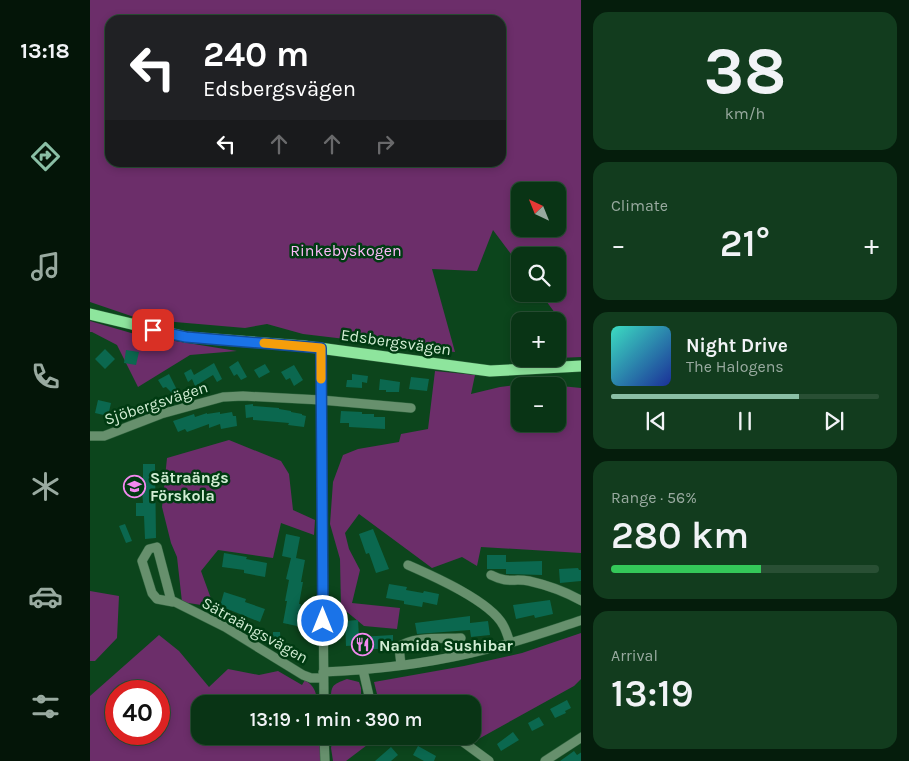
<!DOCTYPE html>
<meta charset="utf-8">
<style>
:root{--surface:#093415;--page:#123c1e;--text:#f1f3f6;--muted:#99aaa0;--line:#294f34;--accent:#8abfa5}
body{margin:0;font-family:Karla,sans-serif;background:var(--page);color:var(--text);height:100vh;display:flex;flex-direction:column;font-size:19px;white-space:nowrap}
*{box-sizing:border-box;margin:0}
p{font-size:16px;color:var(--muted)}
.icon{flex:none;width:28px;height:28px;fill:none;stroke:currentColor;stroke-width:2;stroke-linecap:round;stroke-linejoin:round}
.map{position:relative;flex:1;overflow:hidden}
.drawer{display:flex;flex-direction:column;gap:12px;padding:12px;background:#051d0c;width:328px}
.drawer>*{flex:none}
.banner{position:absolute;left:15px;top:15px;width:401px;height:152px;border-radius:15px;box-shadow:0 2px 8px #0003,0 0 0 1px var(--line);background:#202124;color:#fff;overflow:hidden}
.needle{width:32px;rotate:317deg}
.tools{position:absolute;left:421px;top:182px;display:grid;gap:10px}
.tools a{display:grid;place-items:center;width:55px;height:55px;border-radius:10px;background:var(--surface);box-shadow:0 2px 8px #0003,0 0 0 1px var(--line);font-size:25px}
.speed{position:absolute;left:15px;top:680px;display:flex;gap:10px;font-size:25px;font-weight:700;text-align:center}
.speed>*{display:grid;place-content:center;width:65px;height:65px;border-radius:50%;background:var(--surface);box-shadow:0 2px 8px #0003,0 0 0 1px var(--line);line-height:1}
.speed .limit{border:8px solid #d22;background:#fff;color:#111}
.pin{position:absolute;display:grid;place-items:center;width:42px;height:42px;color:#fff;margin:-21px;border-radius:10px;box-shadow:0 2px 8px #0006}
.me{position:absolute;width:55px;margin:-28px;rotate:0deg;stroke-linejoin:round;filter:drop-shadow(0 0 4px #0008)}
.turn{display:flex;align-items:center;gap:18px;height:105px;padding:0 15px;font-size:22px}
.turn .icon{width:65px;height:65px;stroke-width:2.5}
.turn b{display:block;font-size:35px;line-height:42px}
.lanes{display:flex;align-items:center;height:48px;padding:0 15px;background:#0003;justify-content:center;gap:25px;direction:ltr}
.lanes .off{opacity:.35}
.big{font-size:38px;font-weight:600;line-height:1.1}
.drawer .card{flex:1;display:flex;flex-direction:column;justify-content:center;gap:8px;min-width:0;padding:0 18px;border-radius:15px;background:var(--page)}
.drawer .dial{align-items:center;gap:0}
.dial b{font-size:65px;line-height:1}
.song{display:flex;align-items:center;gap:15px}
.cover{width:60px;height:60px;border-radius:8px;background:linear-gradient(135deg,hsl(170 70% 55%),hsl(230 70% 35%))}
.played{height:5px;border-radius:2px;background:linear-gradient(90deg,var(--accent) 70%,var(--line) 70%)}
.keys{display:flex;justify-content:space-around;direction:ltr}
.heat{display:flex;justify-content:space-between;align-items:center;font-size:28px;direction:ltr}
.charge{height:8px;border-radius:4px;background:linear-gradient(90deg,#34c759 56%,var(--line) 0)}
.trip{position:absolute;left:101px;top:695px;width:290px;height:50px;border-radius:15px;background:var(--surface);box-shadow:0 2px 8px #0003,0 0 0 1px var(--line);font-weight:600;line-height:50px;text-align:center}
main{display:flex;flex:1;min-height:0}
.tabs{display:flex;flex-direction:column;width:90px;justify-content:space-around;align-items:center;background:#041508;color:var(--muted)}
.tabs .icon{width:35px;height:35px}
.tabs .active{color:var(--accent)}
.tabs b{font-size:22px;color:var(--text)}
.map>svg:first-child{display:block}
</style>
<main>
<nav class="tabs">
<b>13:18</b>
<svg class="icon active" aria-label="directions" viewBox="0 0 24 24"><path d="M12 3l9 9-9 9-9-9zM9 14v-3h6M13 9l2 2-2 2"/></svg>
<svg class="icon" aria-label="music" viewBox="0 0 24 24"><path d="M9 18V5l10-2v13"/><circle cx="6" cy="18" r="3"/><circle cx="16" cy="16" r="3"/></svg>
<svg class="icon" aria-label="phone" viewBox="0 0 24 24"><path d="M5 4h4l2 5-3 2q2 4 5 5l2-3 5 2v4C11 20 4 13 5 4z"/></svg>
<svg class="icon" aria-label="climate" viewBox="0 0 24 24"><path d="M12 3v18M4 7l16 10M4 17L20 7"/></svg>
<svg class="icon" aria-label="car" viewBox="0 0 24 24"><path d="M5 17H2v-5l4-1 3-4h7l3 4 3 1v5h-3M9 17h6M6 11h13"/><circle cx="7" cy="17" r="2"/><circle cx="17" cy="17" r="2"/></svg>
<svg class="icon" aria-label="filters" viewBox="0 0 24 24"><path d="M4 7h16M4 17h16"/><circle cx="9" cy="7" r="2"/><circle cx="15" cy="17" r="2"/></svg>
</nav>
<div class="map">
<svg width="492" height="761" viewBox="0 0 492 761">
<rect width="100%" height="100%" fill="#0c451c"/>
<path fill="#6c2e6a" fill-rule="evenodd" d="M0,0H491V357L468,358V321H462L465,313L451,294H468V256H430V266L403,230L387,271L342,269L365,352L213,334L177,324L155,328L50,319L0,302ZM20,20H411V162H20ZM468,191V229H430V191Z
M0,321L48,335L147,351L100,355L48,387L27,345L2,332H0Z
M345,371L385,375L381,394L410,387L441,383L491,388V553L391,547L387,566L372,557L342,568L269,514L255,533L259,549L270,570L262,603L310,608L307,629L274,626L251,607L250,559L240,524L243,482L253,455L268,449L309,442L311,434L338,429ZM430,386H468V424H430Z
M139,440L191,461L199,474L203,510L225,520L224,535L191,523L183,558L128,550L111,571L124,607L92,602L87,557L81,543L72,507L77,458Z
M0,591L29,596L27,638L5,661H0Z
M491,633V679L484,686L383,742L376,736H382V704H289V702L284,682L374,666L432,653Z
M69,635L89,651L119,687L138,669L169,675L188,671L212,685L215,680C224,686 227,692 227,704H110V736H229L231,761H0V696ZM26,691H69V734H26Z
M257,679L269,682L271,688V695L262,704H241C241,687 240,685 257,679Z
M243,736H289L256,761H243L241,748Z"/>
<path fill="#0b684f" d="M15,349L25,359L15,369L5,359Z
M36,350L49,352L46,365L34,363Z
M148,361L157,377L151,380L147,374L144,376L139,367Z
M124,363L132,379L127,382L123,375L105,386L102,379L98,382L94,373L101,369L104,375Z
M175,364L180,372L169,378L164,370Z
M204,365L213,380L204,386L200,378L196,380L191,372Z
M79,374L88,392L83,394L76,387L73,388L68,380Z
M262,374L278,376L277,383L272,382V388L256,387L257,380H262Z
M321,377L339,379L337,391L319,389Z
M290,379L310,382L309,392H296V390H289Z
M8,400L21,403L18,416L5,413Z
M163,404V406L189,408V409L201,411V412L212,414V415L216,416L214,427L198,425L199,423L163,420V417L156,418L155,405Z
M251,411L272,412V414H284V417H295V429L259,427V423H250Z
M130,412V414L142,412L143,416H146L147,426L131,429L130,424L119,428V424L97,432L95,429L88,432L83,421L104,414L105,417L117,413V414Z
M53,464H65L66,538L55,539L54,516H46V503H53L52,489L45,490L44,478H53Z
M35,524L42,541L36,543L29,526Z
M283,529L299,569L286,573L279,553L276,554L269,534Z
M196,534L210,537L206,558L215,560L211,582H213L209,604H211L207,626L193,623L197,601H195L199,580L196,579L201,558L192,556Z
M134,553L157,557L156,559L177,563L175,577L154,573V570L132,567Z
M397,555H416V562L452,561V575L417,574H416V569H397Z
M488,568L489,570H492V581L470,583L469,569Z
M299,584L317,587L316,590L333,593L334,591L349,594L347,605L333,602L332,607L314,604V601L296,598Z
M134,592L156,599L155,602L175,609L170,622L130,606Z
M460,600L463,614L445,618L444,615L426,619L423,605Z
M380,616V623L398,621L400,635L381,637L380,630L327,634L325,623Z
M268,620L269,637L303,635V648L270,650V645L256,646L255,621Z
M183,632H190L191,645H183Z
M477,700L481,708L475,711L476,713L465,718L460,709Z
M449,717L454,725L442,731L438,723Z
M423,732L429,740L411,751L407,744Z
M328,746L346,756L344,761H334L323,755Z
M301,747L308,755L301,761H285Z
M484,751L487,755L492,752V761H470Z"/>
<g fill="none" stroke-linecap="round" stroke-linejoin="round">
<defs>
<path id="minor" d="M231,349L234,704
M0,436H14L71,414L133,397L153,396L231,400L321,408
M318,565C343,576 400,601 413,625C416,630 418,637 420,643
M401,575C419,584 423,578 439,581C457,585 476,592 492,601
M83,602L67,599L62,593L52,561L59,549L67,547L81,600L135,627L213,675L221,678H233
M311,665L309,647C322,636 353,639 371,638
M273,670L279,696L283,704
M233,672C283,670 333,664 381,653C419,645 455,632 492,620
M268,704L279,696
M234,736L235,761
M365,736L399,761
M455,761L492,737"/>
<path id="major" d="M0,314L96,337L214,346L400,371L492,366"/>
</defs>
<use href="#minor" stroke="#2f633d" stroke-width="10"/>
<use href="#major" stroke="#2f633d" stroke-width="12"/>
<use href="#minor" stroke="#67906d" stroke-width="9"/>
<use href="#major" stroke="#8ee59d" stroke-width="11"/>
</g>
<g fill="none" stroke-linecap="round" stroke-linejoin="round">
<defs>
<path id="route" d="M63,330L96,337L231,348L233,621"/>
</defs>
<use href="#route" stroke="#114b97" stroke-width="12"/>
<use href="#route" stroke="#1a73e8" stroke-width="9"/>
<path stroke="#f59e0b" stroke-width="9" d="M174,343L231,348V379"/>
</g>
<defs>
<symbol id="school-ring" viewBox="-11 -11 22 22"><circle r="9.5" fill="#003b12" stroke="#f489f0" stroke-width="1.5"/><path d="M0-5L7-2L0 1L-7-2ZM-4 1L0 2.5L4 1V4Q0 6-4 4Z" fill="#f489f0"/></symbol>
<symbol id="restaurant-ring" viewBox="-11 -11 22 22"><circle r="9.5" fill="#003b12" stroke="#f489f0" stroke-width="1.5"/><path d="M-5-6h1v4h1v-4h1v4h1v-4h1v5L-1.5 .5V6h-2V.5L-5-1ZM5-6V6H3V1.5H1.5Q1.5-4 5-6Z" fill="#f489f0"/></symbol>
</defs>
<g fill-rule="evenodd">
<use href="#school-ring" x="32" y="474" width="25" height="25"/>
<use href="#restaurant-ring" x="260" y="632" width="25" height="25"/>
</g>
<g text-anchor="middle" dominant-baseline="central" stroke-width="5" stroke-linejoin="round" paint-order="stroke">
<g font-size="16" fill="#febbfa" stroke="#003b12">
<text x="256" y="250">Rinkebyskogen</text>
</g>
<g font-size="16" fill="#d1edd4" stroke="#003b12">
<text transform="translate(306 342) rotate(8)">Edsbergsvägen</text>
<text transform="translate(66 403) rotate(-18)">Sjöbergsvägen</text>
<text transform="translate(165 630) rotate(29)">Sätraängsvägen</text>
</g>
<g font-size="16" font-weight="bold" fill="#d1edd4" stroke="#003b12" text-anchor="start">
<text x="60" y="477">Sätraängs<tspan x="60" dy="18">Förskola</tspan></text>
<text x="289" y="645">Namida Sushibar</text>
</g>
</g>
</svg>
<div class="tools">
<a><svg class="needle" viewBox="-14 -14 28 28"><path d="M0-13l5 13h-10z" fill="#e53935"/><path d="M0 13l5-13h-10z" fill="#99aaa0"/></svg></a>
<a><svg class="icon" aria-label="search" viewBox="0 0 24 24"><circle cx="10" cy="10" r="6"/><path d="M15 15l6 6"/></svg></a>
<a>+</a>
<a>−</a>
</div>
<div class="speed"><div class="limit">40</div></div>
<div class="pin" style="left:63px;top:330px;background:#d93025"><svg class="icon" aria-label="arrive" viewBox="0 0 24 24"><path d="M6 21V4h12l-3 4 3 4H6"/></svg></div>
<svg class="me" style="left:233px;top:621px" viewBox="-20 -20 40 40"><circle r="17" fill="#1a73e8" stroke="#fff" stroke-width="3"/><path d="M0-11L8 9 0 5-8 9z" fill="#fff"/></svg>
<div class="trip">13:19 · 1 min · 390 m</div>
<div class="banner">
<div class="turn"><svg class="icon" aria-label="left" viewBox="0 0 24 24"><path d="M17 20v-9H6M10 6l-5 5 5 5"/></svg><div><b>240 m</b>Edsbergsvägen</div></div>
<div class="lanes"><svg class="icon" aria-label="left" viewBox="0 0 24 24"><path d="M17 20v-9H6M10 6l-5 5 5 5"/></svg><svg class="icon off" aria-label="ahead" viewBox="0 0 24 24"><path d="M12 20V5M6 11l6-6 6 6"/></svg><svg class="icon off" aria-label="ahead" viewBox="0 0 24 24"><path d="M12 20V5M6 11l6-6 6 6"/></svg><svg class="icon off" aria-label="right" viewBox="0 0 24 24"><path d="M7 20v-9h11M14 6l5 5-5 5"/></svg></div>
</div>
</div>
<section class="drawer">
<div class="card dial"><b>38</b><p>km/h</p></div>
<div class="card"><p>Climate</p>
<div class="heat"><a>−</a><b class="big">21°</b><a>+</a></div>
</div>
<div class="card">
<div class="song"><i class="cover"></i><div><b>Night Drive</b><p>The Halogens</p></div></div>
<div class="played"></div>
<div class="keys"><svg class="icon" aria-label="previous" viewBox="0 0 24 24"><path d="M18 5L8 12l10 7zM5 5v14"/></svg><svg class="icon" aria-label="pause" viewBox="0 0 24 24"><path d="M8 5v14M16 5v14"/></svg><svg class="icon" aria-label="next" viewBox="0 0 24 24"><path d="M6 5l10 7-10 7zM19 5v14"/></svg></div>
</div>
<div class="card"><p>Range · 56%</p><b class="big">280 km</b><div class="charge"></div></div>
<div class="card"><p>Arrival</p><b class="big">13:19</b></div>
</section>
</main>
